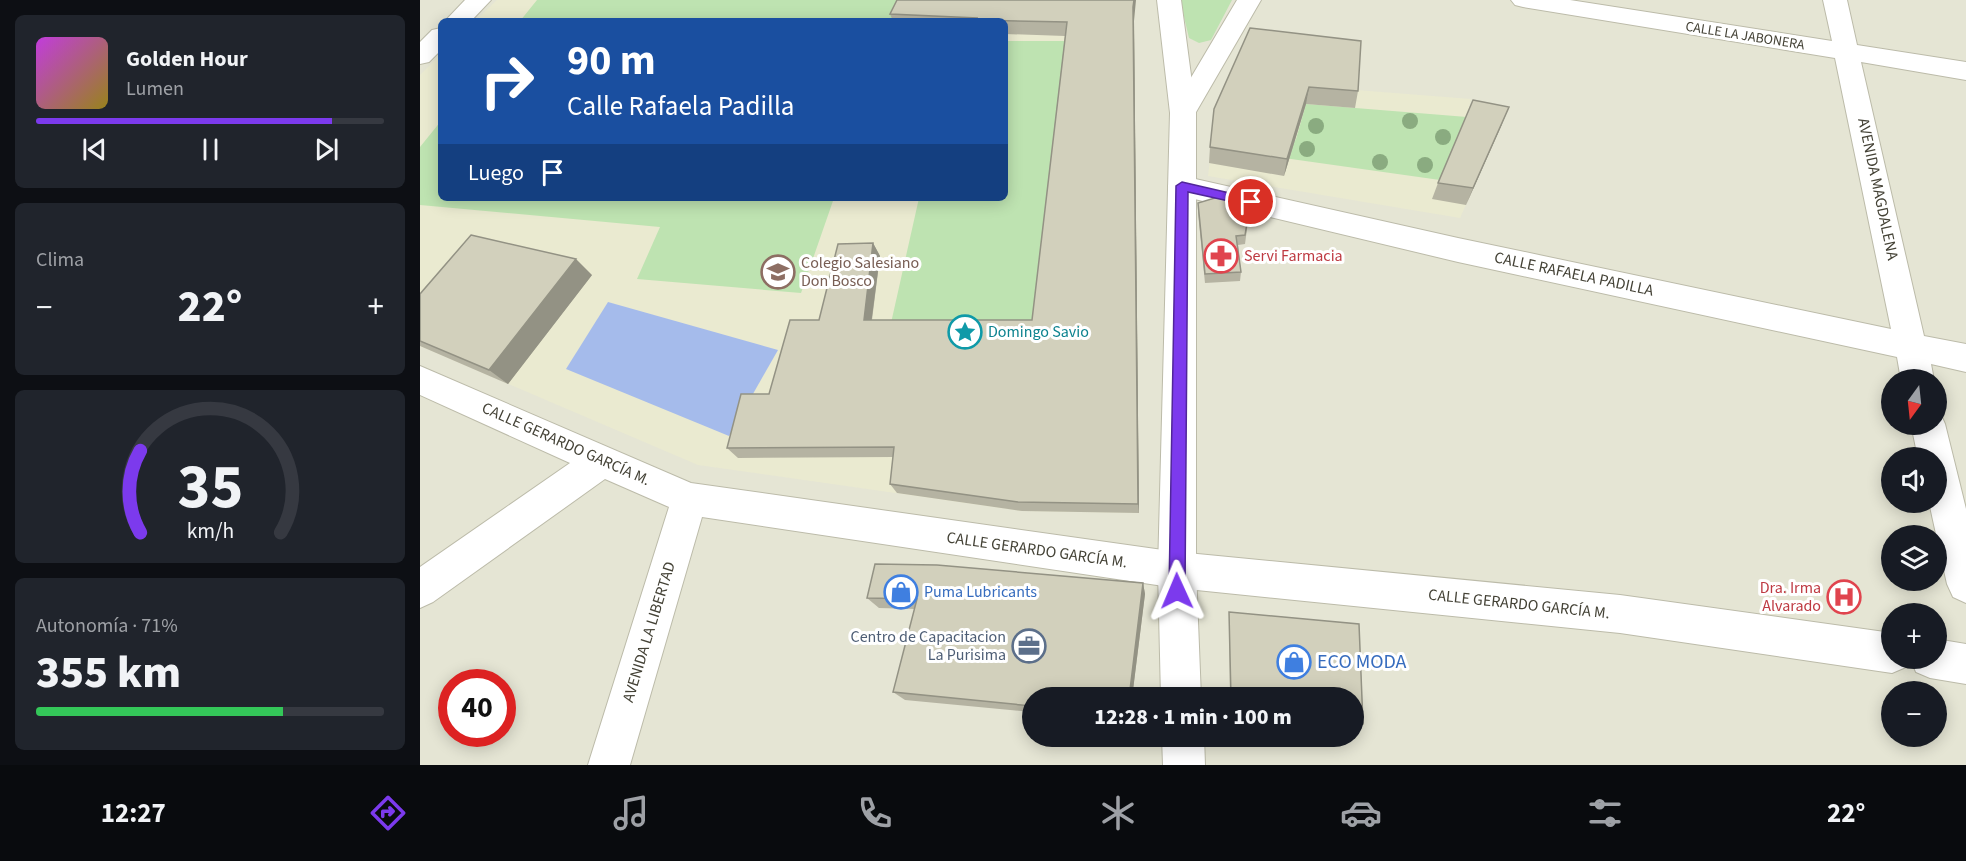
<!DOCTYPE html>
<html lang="es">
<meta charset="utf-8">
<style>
:root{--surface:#171b24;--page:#20242c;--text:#f1f3f6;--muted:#9ea1a6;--line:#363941;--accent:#7c3aed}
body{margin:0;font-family:"Source Sans 3",sans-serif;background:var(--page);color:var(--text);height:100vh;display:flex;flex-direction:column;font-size:22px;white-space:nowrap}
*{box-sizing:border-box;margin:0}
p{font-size:20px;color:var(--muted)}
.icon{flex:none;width:33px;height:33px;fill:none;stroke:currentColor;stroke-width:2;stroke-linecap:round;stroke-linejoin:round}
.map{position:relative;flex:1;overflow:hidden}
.details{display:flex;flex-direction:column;gap:15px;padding:15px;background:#0d0f14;width:420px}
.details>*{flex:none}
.top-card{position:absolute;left:18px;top:18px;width:570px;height:183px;border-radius:9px;box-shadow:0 3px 15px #0003;background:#1a4fa0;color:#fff;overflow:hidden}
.needle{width:39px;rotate:195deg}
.buttons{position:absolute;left:1461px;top:369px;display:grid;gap:12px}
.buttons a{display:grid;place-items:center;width:66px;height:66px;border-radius:50%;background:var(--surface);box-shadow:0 3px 15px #0003;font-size:30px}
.speed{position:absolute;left:18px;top:669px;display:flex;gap:12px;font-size:30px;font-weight:700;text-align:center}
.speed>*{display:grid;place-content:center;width:78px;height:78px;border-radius:50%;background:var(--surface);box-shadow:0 3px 15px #0003;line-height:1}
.speed .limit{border:9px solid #d22;background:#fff;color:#111}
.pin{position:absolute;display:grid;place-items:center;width:51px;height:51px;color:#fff;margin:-26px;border:3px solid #fff;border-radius:50%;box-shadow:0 2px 6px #0007}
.me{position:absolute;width:66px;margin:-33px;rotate:359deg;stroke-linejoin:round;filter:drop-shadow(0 0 4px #0008)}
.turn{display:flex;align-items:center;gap:21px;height:126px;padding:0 30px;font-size:27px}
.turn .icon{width:78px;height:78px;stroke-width:2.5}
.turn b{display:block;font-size:42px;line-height:51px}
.then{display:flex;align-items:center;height:57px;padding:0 30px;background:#0003;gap:12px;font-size:22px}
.big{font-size:45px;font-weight:800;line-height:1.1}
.details .tile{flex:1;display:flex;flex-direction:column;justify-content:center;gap:9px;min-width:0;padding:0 21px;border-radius:9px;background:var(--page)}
.details .dial{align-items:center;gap:0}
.dial svg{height:156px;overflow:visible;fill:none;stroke:var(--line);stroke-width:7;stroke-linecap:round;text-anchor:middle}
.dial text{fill:var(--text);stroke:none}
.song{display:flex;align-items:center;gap:18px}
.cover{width:72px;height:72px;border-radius:9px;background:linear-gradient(135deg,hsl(290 70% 55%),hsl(50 70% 35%))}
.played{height:6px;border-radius:3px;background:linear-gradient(90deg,var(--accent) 85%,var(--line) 85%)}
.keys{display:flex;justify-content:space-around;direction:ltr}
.heat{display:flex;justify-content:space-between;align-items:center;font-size:33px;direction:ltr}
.charge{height:9px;border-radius:4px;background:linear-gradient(90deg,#34c759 71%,var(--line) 0)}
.trip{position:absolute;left:602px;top:687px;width:342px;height:60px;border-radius:30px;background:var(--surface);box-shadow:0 3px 15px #0003;font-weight:800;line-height:60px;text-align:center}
.tab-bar{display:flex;height:96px;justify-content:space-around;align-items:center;background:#090b0e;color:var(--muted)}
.tab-bar .icon{width:42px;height:42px}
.tab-bar .on{color:var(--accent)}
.tab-bar b{font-size:27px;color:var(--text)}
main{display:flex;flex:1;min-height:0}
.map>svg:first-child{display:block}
</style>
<main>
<section class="details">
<div class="tile">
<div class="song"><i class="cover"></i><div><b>Golden Hour</b><p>Lumen</p></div></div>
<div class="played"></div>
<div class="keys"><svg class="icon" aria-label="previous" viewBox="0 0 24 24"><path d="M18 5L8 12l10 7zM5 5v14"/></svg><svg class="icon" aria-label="pause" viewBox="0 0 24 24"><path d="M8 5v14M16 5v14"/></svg><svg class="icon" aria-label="next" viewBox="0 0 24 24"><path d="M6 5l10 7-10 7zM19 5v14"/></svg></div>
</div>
<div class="tile"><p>Clima</p>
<div class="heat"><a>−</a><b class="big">22°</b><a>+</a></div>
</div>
<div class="tile dial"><svg viewBox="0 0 100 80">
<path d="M14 69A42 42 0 1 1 86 69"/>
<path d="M14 69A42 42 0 0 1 14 27" stroke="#7c3aed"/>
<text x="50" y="56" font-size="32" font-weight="700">35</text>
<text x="50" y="72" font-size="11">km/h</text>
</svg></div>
<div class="tile"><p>Autonomía · 71%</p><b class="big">355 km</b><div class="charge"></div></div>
</section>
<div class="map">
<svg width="1546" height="765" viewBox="0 0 1546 765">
<rect width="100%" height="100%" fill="#f2f1e6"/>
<path fill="#e5e5d4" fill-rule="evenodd" d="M0,0H1546V765H0ZM21,21H585V198H21ZM1472,380H1516V424H1472ZM1472,458H1516V502H1472ZM1472,536H1516V580H1472ZM1472,614H1516V658H1472ZM32,682H82V734H32ZM1472,692H1516V736H1472ZM612,698H933V736H612Z"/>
<path fill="#eaead0" d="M77,0H716L714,21L719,513L602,511L278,465L0,346V75L21,54V198H585V21H55Z
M936,90L1051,99L1047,117L1082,124L1040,218L788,176L794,126Z"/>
<path fill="#bee3b1" d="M117,0H485L478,21H100Z
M760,0H812L791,40L779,43L769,38Z
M585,41H648L615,332H469L499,198H585Z
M886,104L1047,117L1020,180L864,158L876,139Z
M21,121V198H414L381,293L217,279L240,227L0,205V147Z"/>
<path fill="#a5bbeb" d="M188,302L358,350L309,436L146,369Z"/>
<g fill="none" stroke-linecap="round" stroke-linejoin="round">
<defs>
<path id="minor" d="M45,0H71L51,21H25Z
M817,0H841L772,119L763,122L754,119L750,113Z
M1091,0H1150L1412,41L1403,0H1427L1437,45L1546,62V80L1441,62L1504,336L1546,344V372L1511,364L1514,380H1481L1477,357L1038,262L762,196L752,193L748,186L752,179L762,176L1038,238L1471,329L1415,58L1103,7L1095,5Z
M21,28V50L9,62L0,64V42L12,30Z
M0,366L271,483L757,552L1200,595L1472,633V658H1489L1486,667L1472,673L1200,633L757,588L282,517L210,765H168L249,507L185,479L13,602L0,608V567L150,463L0,395Z
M1516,412L1520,413L1525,424L1546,509V603L1533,597L1527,584L1509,502H1516V458H1498L1491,424H1516Z
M1516,639L1546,644V684L1510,678L1496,672L1490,658H1516Z"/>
<path id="tertiary" d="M737,0H761L776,113V570L781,698H741L738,570L750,113Z
M742,736H784L785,765H743Z"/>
</defs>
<use href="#minor" stroke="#bcbba9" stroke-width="2"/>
<use href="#tertiary" stroke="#bcbba9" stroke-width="2"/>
<use href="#minor" fill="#fff" fill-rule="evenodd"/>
<use href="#tertiary" fill="#fff" fill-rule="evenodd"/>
</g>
<g fill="#8aab80">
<circle cx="990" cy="121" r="8"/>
<circle cx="896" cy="126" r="8"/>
<circle cx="1023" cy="137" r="8"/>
<circle cx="887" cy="149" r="8"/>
<circle cx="960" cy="162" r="8"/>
<circle cx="1005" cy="165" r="8"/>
</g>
<path fill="#b5b3a2" d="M470,14L714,21L719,513L602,511L477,493L470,484L473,457L318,458L307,448L349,394L399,320L453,243L460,256L452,320H612L645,36L585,34V21H473Z
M830,28L938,91L935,108L886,104L864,176L789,163L790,147Z
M1082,124L1046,205L1012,199L1018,183Z
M778,203L829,214L825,244L818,245L821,272L820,281L785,283L778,213Z
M172,275L88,384L0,346V294Z
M723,583L725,594L712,698H612V712L485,700L473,692L495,609L459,608L447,598Z
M809,612L939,624L943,724L941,726H933V698H810Z"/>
<path fill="#939284" d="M714,0H716L714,21L719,513L718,504L713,7Z
M889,87L886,104L864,176L867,159Z
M1089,107L1082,124L1046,205L1053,188Z
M453,243L460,256L450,332L444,320Z
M156,259L172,275L88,384L69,370Z
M723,583L725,594L712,698H709Z"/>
<path fill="#d2d0bc" stroke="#939284" stroke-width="1.5" d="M477,0H714L713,7L718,504L598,502L470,484L474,447L307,448L321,394H349L370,320H399L418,244L453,243L444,320H612L647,22L556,20L557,18L470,14Z
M830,28L941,41L938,91L889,87L867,159L790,147L794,109Z
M1053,100L1089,107L1053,188L1018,183Z
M798,197L830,205L825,235L816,236L821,272L785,274L778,203Z
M51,235L156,259L69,370L0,341V294Z
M455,564L517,565L723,583L709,698H612V706L473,692L497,599L447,598Z
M809,612L939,624L943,724H933V698H811Z"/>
<path fill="#7c3aed" stroke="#51269a" stroke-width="1.5" d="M762,182L831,198L837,202L831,206L768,192L765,591L763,597L757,599L752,597L749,591L756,186Z"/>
<defs>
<symbol id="pharmacy-ring" viewBox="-11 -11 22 22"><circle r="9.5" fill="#fff" stroke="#e0444e" stroke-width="1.5"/><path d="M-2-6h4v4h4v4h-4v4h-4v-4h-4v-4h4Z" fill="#e0444e"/></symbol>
<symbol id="school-ring" viewBox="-11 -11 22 22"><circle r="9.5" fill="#fff" stroke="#8d6e63" stroke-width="1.5"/><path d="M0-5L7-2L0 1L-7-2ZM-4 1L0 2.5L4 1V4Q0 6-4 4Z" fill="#8d6e63"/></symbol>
<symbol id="sight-ring" viewBox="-11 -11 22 22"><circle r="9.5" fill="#fff" stroke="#0f9aa8" stroke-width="1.5"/><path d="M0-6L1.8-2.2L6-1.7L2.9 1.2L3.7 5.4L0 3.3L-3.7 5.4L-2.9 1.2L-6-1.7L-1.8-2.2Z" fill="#0f9aa8"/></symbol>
<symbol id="shop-ring" viewBox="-11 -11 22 22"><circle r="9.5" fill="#fff" stroke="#3f7fe0" stroke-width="1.5"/><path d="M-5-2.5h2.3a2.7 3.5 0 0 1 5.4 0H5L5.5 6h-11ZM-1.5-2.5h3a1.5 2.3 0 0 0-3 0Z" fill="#3f7fe0"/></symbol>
<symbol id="hospital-ring" viewBox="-11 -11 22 22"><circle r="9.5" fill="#fff" stroke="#e0444e" stroke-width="1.5"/><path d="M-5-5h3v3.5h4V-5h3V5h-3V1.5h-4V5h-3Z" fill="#e0444e"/></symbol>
<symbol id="office-ring" viewBox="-11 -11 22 22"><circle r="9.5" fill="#fff" stroke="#5c6f8a" stroke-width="1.5"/><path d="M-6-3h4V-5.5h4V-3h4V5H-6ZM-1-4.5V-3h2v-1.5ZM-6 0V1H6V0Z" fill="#5c6f8a"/></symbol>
</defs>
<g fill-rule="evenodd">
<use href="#pharmacy-ring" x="782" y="237" width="38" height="38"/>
<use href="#school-ring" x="339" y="253" width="38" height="38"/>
<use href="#sight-ring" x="526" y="313" width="38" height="38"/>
<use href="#shop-ring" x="462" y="573" width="38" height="38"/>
<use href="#hospital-ring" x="1405" y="578" width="38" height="38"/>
<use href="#office-ring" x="590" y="627" width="38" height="38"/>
<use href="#shop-ring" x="855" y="643" width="38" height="38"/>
</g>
<g text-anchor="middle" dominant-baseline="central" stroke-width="6" stroke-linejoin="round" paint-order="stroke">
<g font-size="14" fill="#444236" stroke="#fff">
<text transform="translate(1325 36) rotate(9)">CALLE LA JABONERA</text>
</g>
<g font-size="16" fill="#444236" stroke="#fff">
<text transform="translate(1458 189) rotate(78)">AVENIDA MAGDALENA</text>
<text transform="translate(1154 274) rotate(12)">CALLE RAFAELA PADILLA</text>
<text transform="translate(146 444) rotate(24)">CALLE GERARDO GARCÍA M.</text>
<text transform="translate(617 550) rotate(8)">CALLE GERARDO GARCÍA M.</text>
<text transform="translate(1099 604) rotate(6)">CALLE GERARDO GARCÍA M.</text>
<text transform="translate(229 632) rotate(-73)">AVENIDA LA LIBERTAD</text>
</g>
<g font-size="16" fill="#be3a42" stroke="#fff" text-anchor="start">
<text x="824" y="256">Servi Farmacia</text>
<text x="1401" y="588" text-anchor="end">Dra. Irma<tspan x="1401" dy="18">Alvarado</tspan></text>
</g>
<g font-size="16" fill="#785e54" stroke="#fff" text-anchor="start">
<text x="381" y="263">Colegio Salesiano<tspan x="381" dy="18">Don Bosco</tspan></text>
</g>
<g font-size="16" fill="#0d838f" stroke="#fff" text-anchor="start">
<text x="568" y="332">Domingo Savio</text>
</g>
<g font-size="16" fill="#366cbe" stroke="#fff" text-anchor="start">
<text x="504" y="592">Puma Lubricants</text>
</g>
<g font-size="16" fill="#4e5e75" stroke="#fff" text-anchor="end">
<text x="586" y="637">Centro de Capacitacion<tspan x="586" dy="18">La Purisima</tspan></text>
</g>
<g font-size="20" fill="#366cbe" stroke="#fff" text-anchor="start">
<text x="897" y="662">ECO MODA</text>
</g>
</g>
</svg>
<div class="buttons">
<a><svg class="needle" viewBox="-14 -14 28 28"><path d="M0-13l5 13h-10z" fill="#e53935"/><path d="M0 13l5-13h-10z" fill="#9ea1a6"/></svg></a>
<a><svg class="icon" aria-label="sound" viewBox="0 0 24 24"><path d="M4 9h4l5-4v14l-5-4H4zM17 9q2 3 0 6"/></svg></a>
<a><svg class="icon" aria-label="layers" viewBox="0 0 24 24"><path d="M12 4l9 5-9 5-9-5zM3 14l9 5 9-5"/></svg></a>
<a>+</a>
<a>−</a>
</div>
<div class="speed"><div class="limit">40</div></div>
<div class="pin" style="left:831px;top:202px;background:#d93025"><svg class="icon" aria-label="arrive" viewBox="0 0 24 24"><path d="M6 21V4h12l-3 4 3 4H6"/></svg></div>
<svg class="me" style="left:757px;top:591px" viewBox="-20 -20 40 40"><path d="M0-17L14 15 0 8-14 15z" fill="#7c3aed" stroke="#fff" stroke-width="4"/></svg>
<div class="trip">12:28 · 1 min · 100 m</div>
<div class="top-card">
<div class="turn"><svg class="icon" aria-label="right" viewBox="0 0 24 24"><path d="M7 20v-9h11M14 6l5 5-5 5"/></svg><div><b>90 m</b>Calle Rafaela Padilla</div></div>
<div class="then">Luego<svg class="icon" aria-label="arrive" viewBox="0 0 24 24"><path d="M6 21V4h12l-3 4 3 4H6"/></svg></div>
</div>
</div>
</main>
<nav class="tab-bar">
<b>12:27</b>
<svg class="icon on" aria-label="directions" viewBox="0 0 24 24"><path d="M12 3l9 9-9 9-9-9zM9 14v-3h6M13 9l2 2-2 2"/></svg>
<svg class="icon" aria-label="music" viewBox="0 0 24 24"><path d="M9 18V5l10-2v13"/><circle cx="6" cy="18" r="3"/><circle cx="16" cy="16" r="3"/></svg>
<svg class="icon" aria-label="phone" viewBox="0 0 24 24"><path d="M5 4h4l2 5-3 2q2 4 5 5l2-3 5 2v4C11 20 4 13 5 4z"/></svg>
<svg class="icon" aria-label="climate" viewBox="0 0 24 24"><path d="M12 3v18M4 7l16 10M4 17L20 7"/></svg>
<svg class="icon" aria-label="car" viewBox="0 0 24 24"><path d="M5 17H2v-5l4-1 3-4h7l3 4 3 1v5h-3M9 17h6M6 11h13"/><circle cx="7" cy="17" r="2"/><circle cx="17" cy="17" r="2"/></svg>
<svg class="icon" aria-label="filters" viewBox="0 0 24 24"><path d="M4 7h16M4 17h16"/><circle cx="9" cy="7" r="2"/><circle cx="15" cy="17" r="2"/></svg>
<b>22°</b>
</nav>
